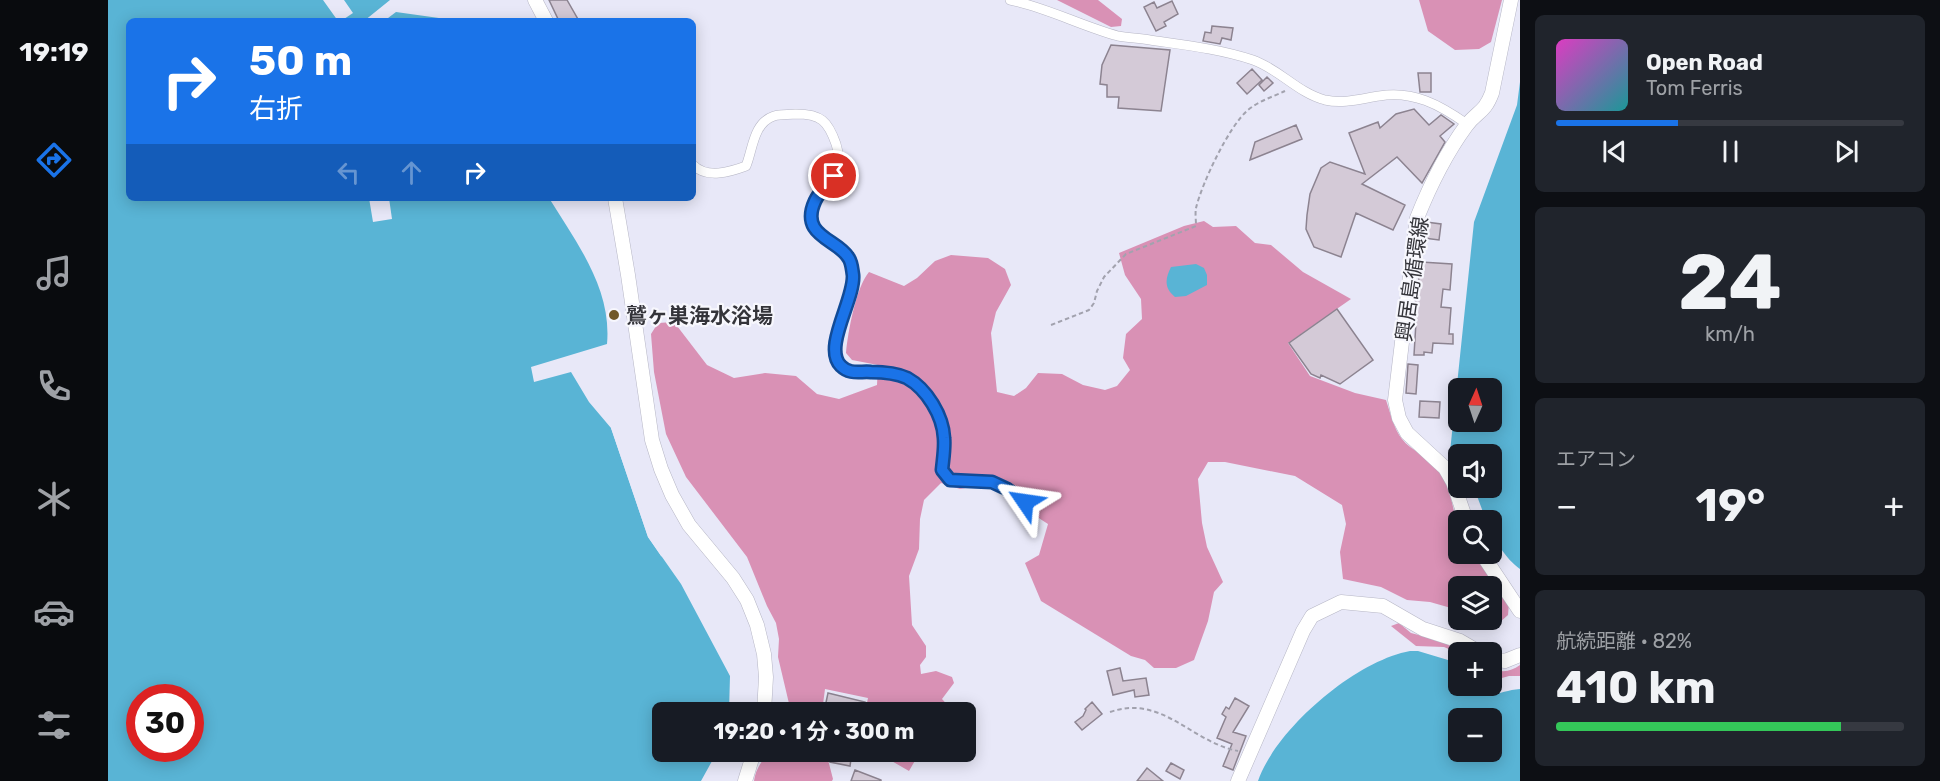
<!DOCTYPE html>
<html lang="ja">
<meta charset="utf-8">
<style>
:root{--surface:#171b24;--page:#20242c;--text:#f1f3f6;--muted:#9ea1a6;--line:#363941;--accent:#1a73e8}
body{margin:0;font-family:Rubik,"Noto Sans JP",sans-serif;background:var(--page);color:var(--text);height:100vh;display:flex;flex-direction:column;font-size:22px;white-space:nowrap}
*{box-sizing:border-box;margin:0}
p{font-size:20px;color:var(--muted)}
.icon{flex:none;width:33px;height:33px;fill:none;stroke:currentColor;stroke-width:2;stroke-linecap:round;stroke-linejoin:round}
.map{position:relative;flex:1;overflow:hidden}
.side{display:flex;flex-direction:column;gap:15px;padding:15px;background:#0d0f14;width:420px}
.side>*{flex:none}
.guide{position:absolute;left:18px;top:18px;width:570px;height:183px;border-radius:9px;box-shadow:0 3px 15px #0003;background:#1a73e8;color:#fff;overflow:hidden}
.needle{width:39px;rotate:3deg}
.controls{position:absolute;left:1340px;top:378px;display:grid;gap:12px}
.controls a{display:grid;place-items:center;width:54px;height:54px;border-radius:9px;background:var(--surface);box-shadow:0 3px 15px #0003;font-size:30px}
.speed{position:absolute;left:18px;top:684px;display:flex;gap:12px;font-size:30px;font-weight:700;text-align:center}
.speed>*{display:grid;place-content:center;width:78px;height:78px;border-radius:50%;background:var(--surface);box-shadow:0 3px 15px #0003;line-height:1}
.speed .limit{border:9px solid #d22;background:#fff;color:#111}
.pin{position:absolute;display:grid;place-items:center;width:51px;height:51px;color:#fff;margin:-26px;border:3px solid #fff;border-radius:50%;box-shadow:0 2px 6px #0007}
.me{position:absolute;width:66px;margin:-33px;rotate:302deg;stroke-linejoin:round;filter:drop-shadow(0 0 4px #0008)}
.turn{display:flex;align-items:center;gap:21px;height:126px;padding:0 24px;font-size:27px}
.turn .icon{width:78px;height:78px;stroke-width:2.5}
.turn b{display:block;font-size:42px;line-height:51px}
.lanes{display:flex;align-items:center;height:57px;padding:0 24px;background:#0003;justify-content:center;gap:30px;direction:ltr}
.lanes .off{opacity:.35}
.big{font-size:45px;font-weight:700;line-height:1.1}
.side .widget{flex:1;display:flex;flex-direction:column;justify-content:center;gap:9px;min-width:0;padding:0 21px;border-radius:9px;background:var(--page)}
.side .dial{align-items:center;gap:0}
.dial b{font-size:78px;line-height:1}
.song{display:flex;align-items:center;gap:18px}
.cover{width:72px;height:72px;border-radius:9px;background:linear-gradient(135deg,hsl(310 70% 55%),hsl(180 70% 35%))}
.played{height:6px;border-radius:3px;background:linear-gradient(90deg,var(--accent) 35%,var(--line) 35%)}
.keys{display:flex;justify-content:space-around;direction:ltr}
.heat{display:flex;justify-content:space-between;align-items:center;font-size:33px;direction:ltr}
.charge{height:9px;border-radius:4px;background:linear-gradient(90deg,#34c759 82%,var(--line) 0)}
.trip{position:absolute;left:544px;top:702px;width:324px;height:60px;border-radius:9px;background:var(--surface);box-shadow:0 3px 15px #0003;font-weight:700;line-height:60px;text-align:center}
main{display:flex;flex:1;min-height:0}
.dock{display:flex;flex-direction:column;width:108px;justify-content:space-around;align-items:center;background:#090b0e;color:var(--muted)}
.dock .icon{width:42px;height:42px}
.dock .current{color:var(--accent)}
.dock b{font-size:27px;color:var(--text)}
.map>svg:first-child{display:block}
</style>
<main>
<nav class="dock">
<b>19:19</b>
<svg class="icon current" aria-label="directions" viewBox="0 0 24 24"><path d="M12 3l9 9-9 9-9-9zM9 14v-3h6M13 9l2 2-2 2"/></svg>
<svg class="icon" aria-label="music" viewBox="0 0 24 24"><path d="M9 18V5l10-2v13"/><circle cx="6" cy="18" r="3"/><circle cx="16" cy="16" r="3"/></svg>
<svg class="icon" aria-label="phone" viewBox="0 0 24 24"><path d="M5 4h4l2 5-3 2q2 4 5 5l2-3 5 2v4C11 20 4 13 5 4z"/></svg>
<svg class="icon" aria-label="climate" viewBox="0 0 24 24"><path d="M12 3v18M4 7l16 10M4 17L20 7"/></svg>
<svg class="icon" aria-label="car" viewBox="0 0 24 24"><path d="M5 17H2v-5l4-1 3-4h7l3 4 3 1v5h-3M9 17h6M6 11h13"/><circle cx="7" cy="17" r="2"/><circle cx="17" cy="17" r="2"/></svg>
<svg class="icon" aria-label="filters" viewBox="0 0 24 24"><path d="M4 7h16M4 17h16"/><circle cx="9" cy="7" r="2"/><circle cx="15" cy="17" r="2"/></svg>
</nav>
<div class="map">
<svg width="1412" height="781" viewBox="0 0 1412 781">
<rect width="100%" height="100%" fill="#e8e8f8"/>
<path fill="#d991b5" d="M949,0H990L1014,19L1013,26L1003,27Z
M1311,0H1394L1383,42L1371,49L1347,50L1320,31Z
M1096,221L1105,227L1128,226L1147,243L1163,245L1195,272L1243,299L1180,343L1202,376L1247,393L1278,400C1282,412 1286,429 1294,439C1303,451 1321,456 1330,469C1345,489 1350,529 1350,554H1365L1401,603L1400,615L1392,622L1374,620H1383V586H1350V610L1322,602L1299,600L1273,587L1235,579L1232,552L1238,524L1234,505L1187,476L1117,462H1100L1090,479L1094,523L1099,547L1115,582L1106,592L1100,621L1086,660L1068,668H1046L1037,660L1023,656L933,601L917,563L931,555L940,524L906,502L899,495L881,487H863L852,489L833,483L816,500L812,519L811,549L801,576L804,625L818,646V657L812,665L813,674L828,671L844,677L846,683L834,699L846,712H757L760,698L717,689L714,712H683L670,657L671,639L668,623L659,606L639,557L578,477L558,434L546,372L543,334L550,323L566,322L599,365L626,378L657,373L688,376L709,394L731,399L769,385L770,365L744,360L738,353C740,332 748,287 761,272L796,286L809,278L827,261L843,255L880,258L897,269L903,285L888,312L883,333L889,392L906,396L918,388L930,373L954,374L975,385L997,390L1009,386L1022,370L1015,358L1018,334L1034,319L1033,299L1017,275L1011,253L1076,226Z
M1291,623L1303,633L1352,646L1360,652L1350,653L1336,647L1308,646L1283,626Z
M1412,665V676H1401L1383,681V668C1394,673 1402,672 1412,665Z
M664,752H718L725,779L724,781H646C647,771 655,756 664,752Z
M768,752H812L801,771Z"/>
<path fill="#59b4d5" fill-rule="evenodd" d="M0,0H282L256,21H21V198H441C469,243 504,289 499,344L423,367L426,382L463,372L481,402L503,428L540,537L573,584L622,676L621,712H555V752H609L593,781H0ZM32,698H82V748H32Z
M288,12L338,19L343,21H276Z
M1412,82V569C1398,559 1383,538 1383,520H1378L1366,488H1383V454H1350V458L1342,452L1366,222L1409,105ZM1350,388H1383V422H1350Z
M1088,264L1096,268L1099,275V285L1078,296L1067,297C1056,288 1057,279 1063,267Z
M1302,651H1310L1350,663V686H1366C1381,702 1393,690 1412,689V781H1150C1168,729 1247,661 1302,651ZM1350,718H1383V752H1350Z"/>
<path fill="#e8e8f8" d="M215,0H236L245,13L233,21H230Z
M261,198H281L284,219L265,222Z
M504,424L543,536L559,559L553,556L540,537L503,428Z"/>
<path fill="#d4cad7" stroke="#8c8390" stroke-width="1.5" d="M441,0H459L471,21H451Z
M1064,1L1070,14L1056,22L1058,26L1048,31L1036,7L1046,2L1049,8Z
M1104,26L1125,28L1123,40L1114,38L1112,44L1095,41L1097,32L1103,33Z
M1003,45L1062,50L1053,111L1010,108L1011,97H999V85L992,84L994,65Z
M1144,69L1154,80L1139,94L1129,83Z
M1310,73H1323V92H1312Z
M1159,77L1165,83L1156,91L1151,85Z
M1306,109L1321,125L1333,115L1346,124L1332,136L1337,142L1314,183L1289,157L1254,184L1297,205L1285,230L1248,213L1233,257L1206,247L1198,229L1199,215L1202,194L1213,168L1222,162L1257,174L1241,133L1270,122L1272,128L1288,114Z
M1188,125L1194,139L1142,160L1147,142Z
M1318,222L1333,224L1331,240L1316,238Z
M1313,262L1344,264L1342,290L1335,289L1333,307L1343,308L1341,334H1345V344L1325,343L1324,353L1316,352V355H1306L1308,322H1305Z
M1229,309L1265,360L1232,384L1213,375L1212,378L1203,374L1181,343Z
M1300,364L1310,365L1308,394L1298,393Z
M1312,401L1332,402L1331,418L1311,417Z
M1012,668L1015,681L1038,678L1041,695L1027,697L1026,690L1005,695L999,671Z
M720,693L757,702L755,712H716Z
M1127,698L1141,706L1125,732L1138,736L1125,770L1115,766L1124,744L1109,738L1118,717L1114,714L1118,707L1121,709Z
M984,702L994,714L974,730L967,722L975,716L978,710L977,709Z
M721,752H744L742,766L722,762Z
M1063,763L1076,770L1072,779L1058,771Z
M1039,768L1055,781H1029Z
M747,770L773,780V781H743Z"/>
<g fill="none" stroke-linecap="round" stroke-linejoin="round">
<defs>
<path id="street" d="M902,0C940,8 973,26 1010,36C1020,38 1031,38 1042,40C1076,45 1112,49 1145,60C1171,69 1190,93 1217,100C1235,104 1252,99 1271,96C1305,90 1332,105 1359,124
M585,165C599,179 622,172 638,166C645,149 645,123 666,116C673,114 681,115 688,114C713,114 720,121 728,144C730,151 732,159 730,166C725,186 697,199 704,222C709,238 728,247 740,256C743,263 745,271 745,279C744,301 715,349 732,366C741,375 752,371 763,371C799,373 823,389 834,424C839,439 835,455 834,470L842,480L884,482L899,489L917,502"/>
<path id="secondary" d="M427,0L438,21
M507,198L520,275L544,440L553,469L564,495L581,525L625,578L639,600L649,625L656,654L658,677L656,712
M1358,520L1345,482L1337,468L1299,433L1291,418L1287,400L1309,218C1321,188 1339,152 1358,126C1369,111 1376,114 1384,93L1403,0
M1374,554L1412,611
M1383,659L1397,661L1412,655
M637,781L646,752
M1130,781L1195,631L1204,616L1233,602L1275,606L1315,629L1352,641L1371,652"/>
</defs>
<use href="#street" stroke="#b6b6c5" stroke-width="10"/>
<use href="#secondary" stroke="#b6b6c5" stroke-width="15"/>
<path stroke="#a2a2ae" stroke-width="2" stroke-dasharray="4.5 3" stroke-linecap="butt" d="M943,325L981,310L986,303L989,291L996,277L1018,254L1088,226C1088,220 1087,213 1088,208C1094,183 1121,126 1140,110C1151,101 1164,97 1177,91
M1002,712C1054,694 1083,742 1130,751"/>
<use href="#street" stroke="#fff" stroke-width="9"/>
<use href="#secondary" stroke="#fff" stroke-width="14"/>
</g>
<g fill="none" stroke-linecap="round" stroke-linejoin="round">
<defs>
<path id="route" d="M726,176C720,184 711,192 707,201C691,236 729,239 740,257C744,262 744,269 745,275C747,299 714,348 733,366C742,375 752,371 763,372C775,372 788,373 799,378C819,389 835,416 836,438C837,448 835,459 834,470L842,480L884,482L899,489L917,502"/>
</defs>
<use href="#route" stroke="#114b97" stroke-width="15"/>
<use href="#route" stroke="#1a73e8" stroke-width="10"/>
</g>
<circle fill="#715829" stroke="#f7f7fd" stroke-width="2" cx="506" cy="315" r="6"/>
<g text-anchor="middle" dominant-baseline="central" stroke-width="4.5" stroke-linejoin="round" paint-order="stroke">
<g font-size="21" fill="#34343a" stroke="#f7f7fd">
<text transform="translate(1304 279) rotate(-82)">興居島循環線</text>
</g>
<g font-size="21" font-weight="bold" fill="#34343a" stroke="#f7f7fd" text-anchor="start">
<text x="518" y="315">鷲ヶ巣海水浴場</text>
</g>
</g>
</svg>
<div class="controls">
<a><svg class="needle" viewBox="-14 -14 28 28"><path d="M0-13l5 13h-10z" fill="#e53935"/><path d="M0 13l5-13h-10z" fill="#9ea1a6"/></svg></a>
<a><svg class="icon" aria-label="sound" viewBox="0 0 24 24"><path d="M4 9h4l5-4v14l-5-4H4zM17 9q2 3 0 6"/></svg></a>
<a><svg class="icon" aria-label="search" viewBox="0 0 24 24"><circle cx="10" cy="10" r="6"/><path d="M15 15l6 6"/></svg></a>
<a><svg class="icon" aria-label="layers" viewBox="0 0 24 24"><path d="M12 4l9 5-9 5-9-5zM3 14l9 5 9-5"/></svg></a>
<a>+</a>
<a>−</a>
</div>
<div class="speed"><div class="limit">30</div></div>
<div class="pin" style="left:726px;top:176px;background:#d93025"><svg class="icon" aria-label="arrive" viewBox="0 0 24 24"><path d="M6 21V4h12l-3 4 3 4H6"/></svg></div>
<svg class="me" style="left:917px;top:502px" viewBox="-20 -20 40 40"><path d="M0-17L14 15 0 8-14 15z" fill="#1a73e8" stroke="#fff" stroke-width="4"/></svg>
<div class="trip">19:20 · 1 分 · 300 m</div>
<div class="guide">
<div class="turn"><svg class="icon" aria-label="right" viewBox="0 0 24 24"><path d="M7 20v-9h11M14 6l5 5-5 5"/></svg><div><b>50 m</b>右折</div></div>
<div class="lanes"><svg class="icon off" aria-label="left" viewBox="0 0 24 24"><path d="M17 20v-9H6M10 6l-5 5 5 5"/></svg><svg class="icon off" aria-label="ahead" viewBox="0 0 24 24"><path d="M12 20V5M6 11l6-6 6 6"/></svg><svg class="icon" aria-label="right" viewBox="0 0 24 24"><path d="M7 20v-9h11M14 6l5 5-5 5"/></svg></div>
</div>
</div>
<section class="side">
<div class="widget">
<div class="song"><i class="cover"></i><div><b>Open Road</b><p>Tom Ferris</p></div></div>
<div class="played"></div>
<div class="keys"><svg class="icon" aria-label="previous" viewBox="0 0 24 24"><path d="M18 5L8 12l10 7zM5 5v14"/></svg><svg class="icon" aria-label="pause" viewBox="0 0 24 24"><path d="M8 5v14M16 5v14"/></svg><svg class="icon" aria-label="next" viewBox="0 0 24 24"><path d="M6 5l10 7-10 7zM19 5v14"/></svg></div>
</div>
<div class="widget dial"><b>24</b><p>km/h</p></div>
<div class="widget"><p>エアコン</p>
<div class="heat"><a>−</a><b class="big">19°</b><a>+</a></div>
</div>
<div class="widget"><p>航続距離 · 82%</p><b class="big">410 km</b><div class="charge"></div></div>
</section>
</main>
